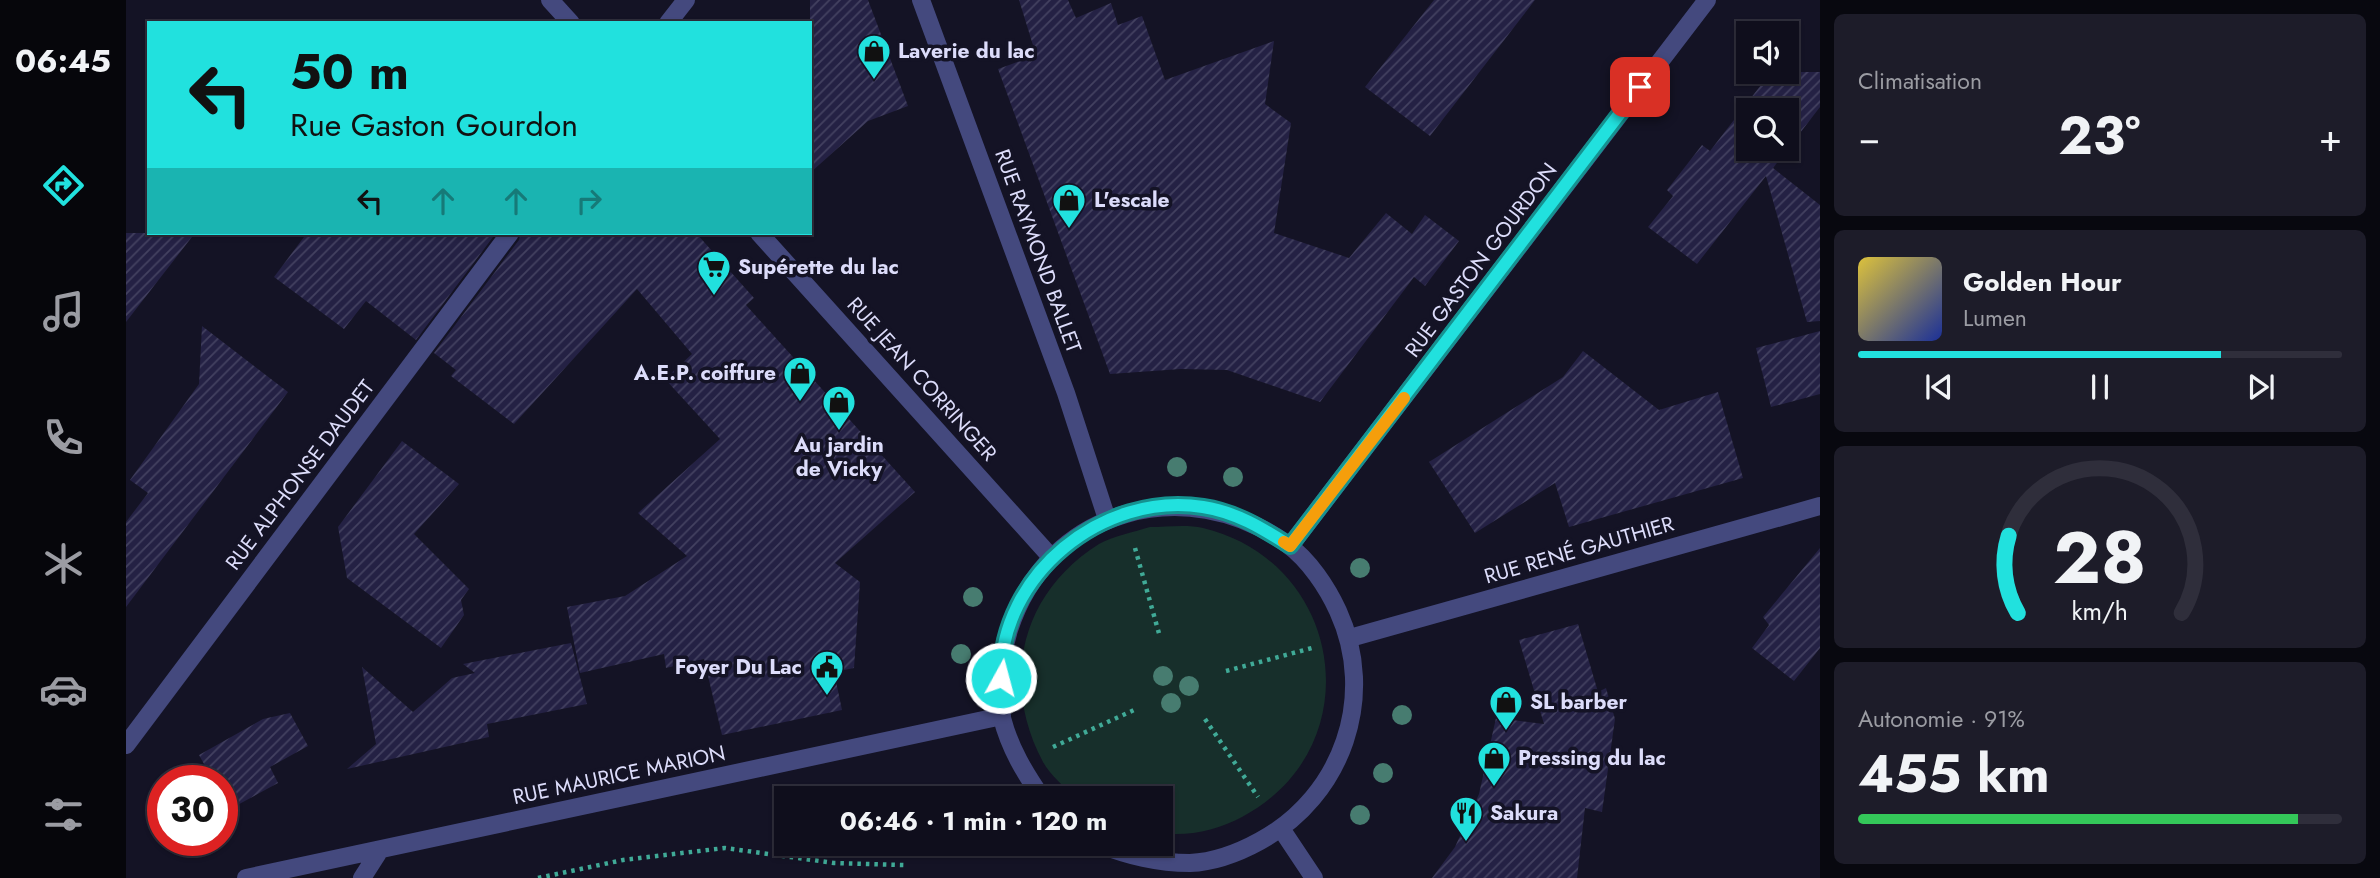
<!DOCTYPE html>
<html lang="fr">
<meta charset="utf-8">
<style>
:root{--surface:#0f0e1c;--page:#1d1c29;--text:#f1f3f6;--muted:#9b9ca3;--line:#2f2e3b;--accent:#21e1de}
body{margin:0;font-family:Jost,sans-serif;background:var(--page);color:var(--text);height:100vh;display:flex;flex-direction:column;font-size:26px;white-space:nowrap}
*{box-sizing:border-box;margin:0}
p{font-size:23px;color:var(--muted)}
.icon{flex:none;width:38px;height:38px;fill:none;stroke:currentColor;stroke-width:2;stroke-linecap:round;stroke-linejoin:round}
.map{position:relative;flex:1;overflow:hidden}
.panel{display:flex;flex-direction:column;gap:14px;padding:14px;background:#08080f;width:560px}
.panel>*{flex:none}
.banner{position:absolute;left:21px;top:21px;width:665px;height:214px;border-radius:0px;box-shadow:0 2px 5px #0004,0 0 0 2px var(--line);background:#21e1de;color:#111;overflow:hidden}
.controls{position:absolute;left:1610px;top:21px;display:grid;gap:14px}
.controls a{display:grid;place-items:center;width:63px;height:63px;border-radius:0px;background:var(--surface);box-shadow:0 2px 5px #0004,0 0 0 2px var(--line);font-size:35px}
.speed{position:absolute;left:21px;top:765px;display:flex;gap:14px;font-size:35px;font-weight:700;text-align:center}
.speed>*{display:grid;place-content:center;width:91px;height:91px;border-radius:50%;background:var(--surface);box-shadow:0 2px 5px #0004,0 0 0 2px var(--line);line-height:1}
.speed .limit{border:10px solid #d22;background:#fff;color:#111}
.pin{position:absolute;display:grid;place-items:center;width:60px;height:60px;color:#fff;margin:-30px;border-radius:14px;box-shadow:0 4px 10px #0006}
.me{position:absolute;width:77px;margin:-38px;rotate:7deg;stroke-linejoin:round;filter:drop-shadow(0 0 5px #0008)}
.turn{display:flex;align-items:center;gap:24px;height:147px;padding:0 28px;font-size:32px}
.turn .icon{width:91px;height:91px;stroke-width:2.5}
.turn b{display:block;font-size:49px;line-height:60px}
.lanes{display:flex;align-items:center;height:66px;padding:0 28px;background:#0003;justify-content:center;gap:35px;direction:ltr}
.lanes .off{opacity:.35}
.big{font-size:52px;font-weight:700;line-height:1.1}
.panel .card{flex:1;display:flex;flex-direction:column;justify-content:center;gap:10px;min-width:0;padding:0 24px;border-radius:10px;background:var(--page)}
.panel .dial{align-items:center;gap:0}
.dial svg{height:182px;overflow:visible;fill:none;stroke:var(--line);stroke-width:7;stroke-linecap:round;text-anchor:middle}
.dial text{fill:var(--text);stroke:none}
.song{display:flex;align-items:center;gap:21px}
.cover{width:84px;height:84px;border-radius:10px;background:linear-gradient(135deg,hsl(50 70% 55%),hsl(230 70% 35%))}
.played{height:7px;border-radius:4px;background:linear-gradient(90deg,var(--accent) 75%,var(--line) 75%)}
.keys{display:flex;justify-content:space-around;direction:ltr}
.heat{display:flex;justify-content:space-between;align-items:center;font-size:38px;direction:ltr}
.charge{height:10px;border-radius:5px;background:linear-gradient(90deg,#34c759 91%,var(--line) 0)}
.trip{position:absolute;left:648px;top:786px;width:399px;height:70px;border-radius:0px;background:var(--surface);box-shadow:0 2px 5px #0004,0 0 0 2px var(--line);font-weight:700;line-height:70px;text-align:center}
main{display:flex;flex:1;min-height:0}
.menu{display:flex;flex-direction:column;width:126px;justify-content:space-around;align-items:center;background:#06060b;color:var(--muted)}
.menu .icon{width:49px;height:49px}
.menu .selected{color:var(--accent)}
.menu b{font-size:32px;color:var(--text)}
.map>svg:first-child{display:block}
</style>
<main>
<nav class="menu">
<b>06:45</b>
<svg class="icon selected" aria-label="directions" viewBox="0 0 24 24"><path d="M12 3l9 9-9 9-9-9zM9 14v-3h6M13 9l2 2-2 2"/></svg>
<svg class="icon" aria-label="music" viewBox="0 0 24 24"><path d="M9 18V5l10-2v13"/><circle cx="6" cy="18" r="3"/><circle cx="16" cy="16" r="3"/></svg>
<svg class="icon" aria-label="phone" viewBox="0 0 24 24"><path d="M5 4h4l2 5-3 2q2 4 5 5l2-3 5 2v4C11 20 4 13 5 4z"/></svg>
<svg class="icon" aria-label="climate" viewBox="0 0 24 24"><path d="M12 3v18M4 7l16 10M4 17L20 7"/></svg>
<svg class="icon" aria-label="car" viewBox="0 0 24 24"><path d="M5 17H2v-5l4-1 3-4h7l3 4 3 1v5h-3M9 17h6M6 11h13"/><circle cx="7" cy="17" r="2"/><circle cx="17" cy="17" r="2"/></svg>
<svg class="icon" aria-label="filters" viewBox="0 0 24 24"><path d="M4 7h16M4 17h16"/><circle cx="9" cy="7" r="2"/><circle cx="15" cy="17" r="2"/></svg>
</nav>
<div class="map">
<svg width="1694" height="878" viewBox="0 0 1694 878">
<defs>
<pattern id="building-hatch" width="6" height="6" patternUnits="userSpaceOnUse" patternTransform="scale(1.75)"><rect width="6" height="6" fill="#242144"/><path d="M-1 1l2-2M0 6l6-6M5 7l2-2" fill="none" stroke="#434160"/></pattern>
</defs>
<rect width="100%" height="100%" fill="#141325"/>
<path fill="#172f2b" d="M1024,527C1040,527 1061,524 1077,528C1219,562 1246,748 1116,817C1092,830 1062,837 1034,833V798H949C939,787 924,775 917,762C874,681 895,593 973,544C987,536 1008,532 1024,527Z"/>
<path fill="url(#building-hatch)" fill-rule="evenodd" d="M684,0H742L782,106L742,121L684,173Z
M893,0H942L950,18L985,3L992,25L1016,16L1039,80L1148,41L1139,104L1165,123L1148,233L1223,258L1260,213L1286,234L1299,215L1333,241L1299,286L1288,277L1194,402L1101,370L1055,369L984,374L872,69L910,55Z
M1308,0H1409L1304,136L1239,87Z
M1645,72H1694V107L1647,168L1694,205V321L1681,322L1640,176L1571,264L1522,227L1547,196L1541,190L1576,145L1584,151ZM1622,110H1661V149H1622Z
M0,233H69L0,322Z
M181,233H370L290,340L240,301L218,329L148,277Z
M395,233H570L628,298L620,305L789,492L709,563L734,582L728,668L708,672L716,710L596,735L578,659L540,668L538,654L454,673L441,607L499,596L561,556L512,513L594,439L539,379L566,354L511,289L388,424L325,376L330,370L308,353L393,240Z
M76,326L162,392L0,607V522L22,493L4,480L73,384Z
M1694,331V394L1645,407L1630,348Z
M1457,351L1533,410L1592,392L1617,478L1443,527L1429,483L1349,533L1303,462L1437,377Z
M276,441L333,484L288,534L343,589L335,600L338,615L315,648L221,578L212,527Z
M1694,548V648L1668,681L1626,648L1643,625L1637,617Z
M1452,624L1472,692L1480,688L1489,719L1476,812L1459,808L1451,878H1306L1329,847L1353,794L1370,718L1418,724L1393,640Z
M445,643L461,704L361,724L363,737L221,769L250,744L236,667L287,712L326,678L349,673L337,664Z
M164,713L182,746L144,767L152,783L104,809L96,796V780H87L73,755L137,719Z"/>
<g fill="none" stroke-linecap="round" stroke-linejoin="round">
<path stroke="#40aa97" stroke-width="4.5" stroke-dasharray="3.5 5" stroke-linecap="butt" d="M1009,548L1034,637
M1100,671L1186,648
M1079,719L1132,797
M927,747L1008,710
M412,878L497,860L599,848L708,863L778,865"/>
<path stroke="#44497e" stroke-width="18" d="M424,0L445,23
M795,0L940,393L981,519
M542,23L560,0
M633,233L925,557
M1164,546L1581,0
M1224,638L1694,506
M0,745L384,233
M916,798C899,773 884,749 876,718C870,690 875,657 883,630C922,508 1060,472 1161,544C1183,560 1201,587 1212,611C1251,696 1217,796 1134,841C1114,852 1088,862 1064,863C1031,863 1004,856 972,844
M1156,830L1188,878
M120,878L876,716
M236,878L254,850"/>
</g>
<g fill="#477c70">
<circle cx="1051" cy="467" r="10"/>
<circle cx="1107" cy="477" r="10"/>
<circle cx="1234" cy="568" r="10"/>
<circle cx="847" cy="597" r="10"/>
<circle cx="835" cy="654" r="10"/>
<circle cx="1037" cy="676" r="10"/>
<circle cx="1063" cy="686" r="10"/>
<circle cx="1045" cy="703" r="10"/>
<circle cx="1276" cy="715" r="10"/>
<circle cx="1257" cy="773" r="10"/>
<circle cx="1234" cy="815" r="10"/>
</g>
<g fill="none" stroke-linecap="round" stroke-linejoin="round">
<defs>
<path id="route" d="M875,678C873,575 977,491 1077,507C1110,512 1136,528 1164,546L1514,87"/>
</defs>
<use href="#route" stroke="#159290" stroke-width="18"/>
<use href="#route" stroke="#21e1de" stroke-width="12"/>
<path stroke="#f59e0b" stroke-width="12" d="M1158,542L1164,546L1278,398"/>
</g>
<defs>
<symbol id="shop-pin" viewBox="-11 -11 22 30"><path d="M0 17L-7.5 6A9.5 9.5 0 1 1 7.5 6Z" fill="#21e1de" stroke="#141325"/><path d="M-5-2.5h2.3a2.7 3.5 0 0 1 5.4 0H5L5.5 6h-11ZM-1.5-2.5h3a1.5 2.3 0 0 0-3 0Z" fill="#111"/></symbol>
<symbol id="supermarket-pin" viewBox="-11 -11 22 30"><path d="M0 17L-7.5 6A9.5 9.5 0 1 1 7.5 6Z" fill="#21e1de" stroke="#141325"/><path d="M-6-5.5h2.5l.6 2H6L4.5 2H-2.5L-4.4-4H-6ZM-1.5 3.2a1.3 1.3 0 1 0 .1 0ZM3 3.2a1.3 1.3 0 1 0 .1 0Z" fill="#111"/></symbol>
<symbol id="civic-pin" viewBox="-11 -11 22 30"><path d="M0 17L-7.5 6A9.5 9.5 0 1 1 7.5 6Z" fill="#21e1de" stroke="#141325"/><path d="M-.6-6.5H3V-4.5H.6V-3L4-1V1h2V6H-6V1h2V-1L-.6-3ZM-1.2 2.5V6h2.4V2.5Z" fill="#111"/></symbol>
<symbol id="restaurant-pin" viewBox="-11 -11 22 30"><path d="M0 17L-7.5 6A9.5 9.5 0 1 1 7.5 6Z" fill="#21e1de" stroke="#141325"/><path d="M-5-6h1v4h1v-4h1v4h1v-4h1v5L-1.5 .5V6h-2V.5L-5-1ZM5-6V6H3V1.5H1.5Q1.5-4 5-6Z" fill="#111"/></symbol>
</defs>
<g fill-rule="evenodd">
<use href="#shop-pin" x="729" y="32" width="38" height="52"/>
<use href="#shop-pin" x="924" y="181" width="38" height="52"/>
<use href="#supermarket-pin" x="569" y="248" width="38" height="52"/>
<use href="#shop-pin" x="655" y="354" width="38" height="52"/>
<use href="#shop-pin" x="694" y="383" width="38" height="52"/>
<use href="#civic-pin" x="682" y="648" width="38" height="52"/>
<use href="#shop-pin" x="1361" y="683" width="38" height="52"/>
<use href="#shop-pin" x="1349" y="739" width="38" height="52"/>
<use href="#restaurant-pin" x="1321" y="794" width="38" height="52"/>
</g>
<g text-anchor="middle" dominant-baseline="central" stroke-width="7" stroke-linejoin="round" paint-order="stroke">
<g font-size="21" font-weight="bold" fill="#dcdcfa" stroke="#141325" text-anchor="start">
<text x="772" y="51">Laverie du lac</text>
<text x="968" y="200">L'escale</text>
<text x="612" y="267">Supérette du lac</text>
<text x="650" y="373" text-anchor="end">A.E.P. coiffure</text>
<text x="713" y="445" text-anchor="middle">Au jardin<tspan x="713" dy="24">de Vicky</tspan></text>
<text x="676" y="667" text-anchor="end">Foyer Du Lac</text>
<text x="1404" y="702">SL barber</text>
<text x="1392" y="758">Pressing du lac</text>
<text x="1364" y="813">Sakura</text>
</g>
<g font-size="21" fill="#dcdcfa" stroke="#141325">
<text transform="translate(912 251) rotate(70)">RUE RAYMOND BALLET</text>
<text transform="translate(1355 260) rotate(-53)">RUE GASTON GOURDON</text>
<text transform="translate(796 379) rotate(48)">RUE JEAN CORRINGER</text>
<text transform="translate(174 475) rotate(-53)">RUE ALPHONSE DAUDET</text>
<text transform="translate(1453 550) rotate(-16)">RUE RENÉ GAUTHIER</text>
<text transform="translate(493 775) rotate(-12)">RUE MAURICE MARION</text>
</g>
</g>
</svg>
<div class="controls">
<a><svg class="icon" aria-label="sound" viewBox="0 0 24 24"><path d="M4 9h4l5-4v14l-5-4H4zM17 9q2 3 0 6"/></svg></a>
<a><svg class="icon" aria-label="search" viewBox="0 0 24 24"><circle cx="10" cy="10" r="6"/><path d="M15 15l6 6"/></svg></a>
</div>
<div class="speed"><div class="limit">30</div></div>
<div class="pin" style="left:1514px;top:87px;background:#d93025"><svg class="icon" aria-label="arrive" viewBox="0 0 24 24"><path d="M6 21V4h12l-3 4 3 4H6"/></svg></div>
<svg class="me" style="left:875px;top:678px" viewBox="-20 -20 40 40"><circle r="17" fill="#21e1de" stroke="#fff" stroke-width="3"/><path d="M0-11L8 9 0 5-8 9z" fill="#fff"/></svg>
<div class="trip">06:46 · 1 min · 120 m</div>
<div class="banner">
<div class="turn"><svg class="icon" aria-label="left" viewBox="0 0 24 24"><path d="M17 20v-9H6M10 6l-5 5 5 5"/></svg><div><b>50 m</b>Rue Gaston Gourdon</div></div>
<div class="lanes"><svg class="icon" aria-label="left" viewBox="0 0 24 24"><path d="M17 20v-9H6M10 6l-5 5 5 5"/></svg><svg class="icon off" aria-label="ahead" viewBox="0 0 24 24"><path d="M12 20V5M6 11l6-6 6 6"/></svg><svg class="icon off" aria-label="ahead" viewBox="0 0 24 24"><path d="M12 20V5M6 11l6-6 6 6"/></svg><svg class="icon off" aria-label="right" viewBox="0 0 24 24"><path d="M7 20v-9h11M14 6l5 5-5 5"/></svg></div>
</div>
</div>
<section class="panel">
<div class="card"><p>Climatisation</p>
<div class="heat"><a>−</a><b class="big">23°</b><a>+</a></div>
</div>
<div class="card">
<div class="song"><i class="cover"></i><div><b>Golden Hour</b><p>Lumen</p></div></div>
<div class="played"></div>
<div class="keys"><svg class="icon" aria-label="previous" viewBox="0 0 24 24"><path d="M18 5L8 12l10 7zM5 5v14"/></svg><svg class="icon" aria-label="pause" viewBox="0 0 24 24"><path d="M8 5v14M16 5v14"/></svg><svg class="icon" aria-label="next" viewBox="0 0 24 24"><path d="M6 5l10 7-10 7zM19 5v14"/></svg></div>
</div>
<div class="card dial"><svg viewBox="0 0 100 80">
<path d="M14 69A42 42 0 1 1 86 69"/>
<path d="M14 69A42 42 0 0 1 10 35" stroke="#21e1de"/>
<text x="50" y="56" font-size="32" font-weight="700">28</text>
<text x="50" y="72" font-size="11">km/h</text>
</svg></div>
<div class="card"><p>Autonomie · 91%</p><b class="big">455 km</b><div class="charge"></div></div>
</section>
</main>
